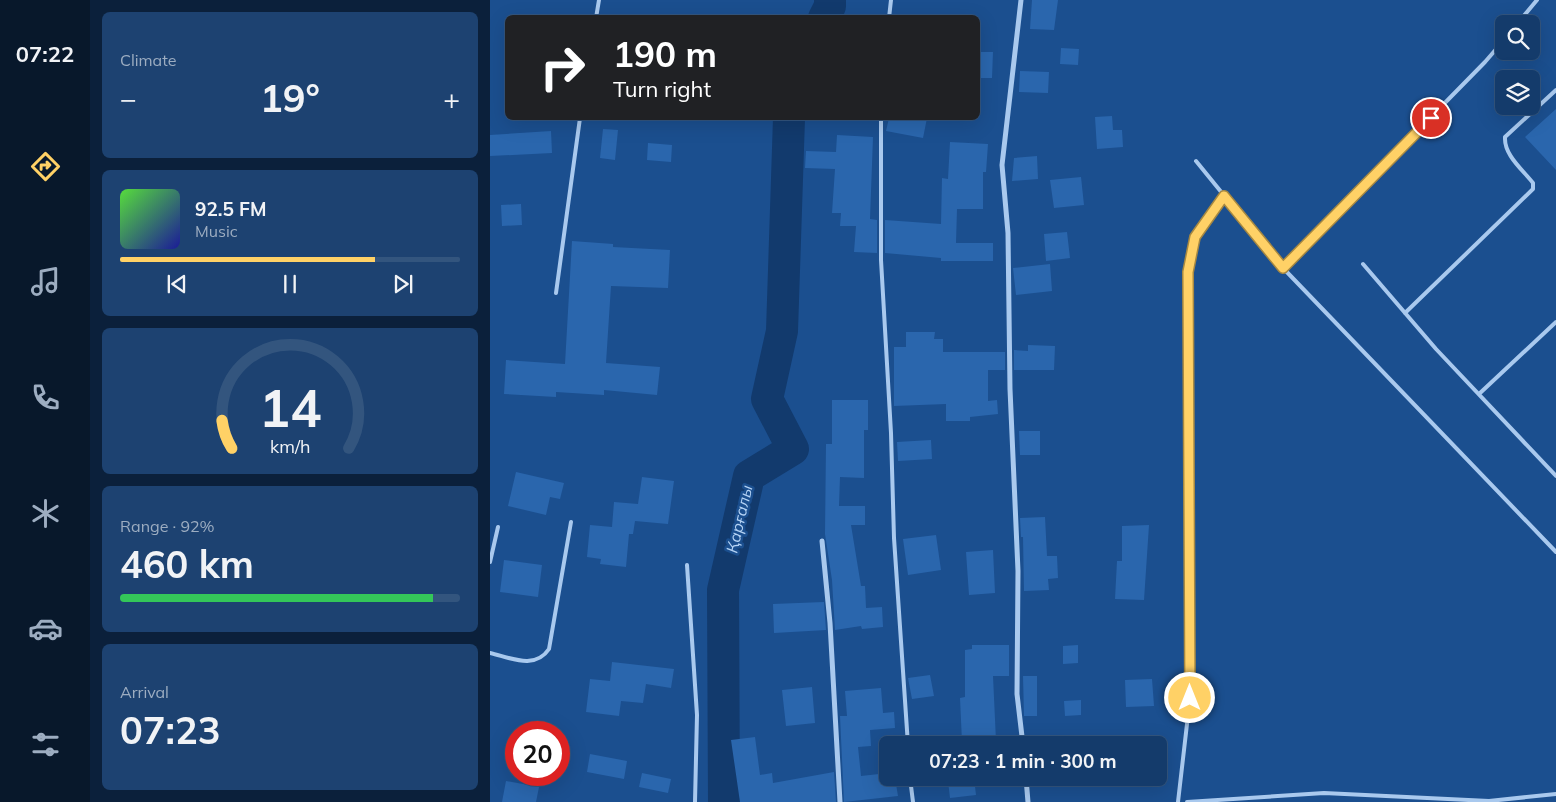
<!DOCTYPE html>
<meta charset="utf-8">
<style>
:root{--surface:#143b6b;--page:#1d4271;--text:#f1f3f6;--muted:#9dadc1;--line:#33557e;--accent:#ffd166}
body{margin:0;font-family:Mulish,sans-serif;background:var(--page);color:var(--text);height:100vh;display:flex;flex-direction:column;font-size:19px;white-space:nowrap}
*{box-sizing:border-box;margin:0}
p{font-size:16px;color:var(--muted)}
.icon{flex:none;width:28px;height:28px;fill:none;stroke:currentColor;stroke-width:2;stroke-linecap:round;stroke-linejoin:round}
.map{position:relative;flex:1;overflow:hidden}
.sheet{display:flex;flex-direction:column;gap:12px;padding:12px;background:#0b203b;width:400px}
.sheet>*{flex:none}
.hud{position:absolute;left:15px;top:15px;width:475px;height:105px;border-radius:8px;box-shadow:0 5px 20px #0002,0 0 0 1px var(--line);background:#202124;color:#fff;overflow:hidden}
.controls{position:absolute;left:1005px;top:15px;display:grid;gap:10px}
.controls a{display:grid;place-items:center;width:45px;height:45px;border-radius:8px;background:var(--surface);box-shadow:0 5px 20px #0002,0 0 0 1px var(--line);font-size:25px}
.speed{position:absolute;left:15px;top:721px;display:flex;gap:10px;font-size:25px;font-weight:700;text-align:center}
.speed>*{display:grid;place-content:center;width:65px;height:65px;border-radius:50%;background:var(--surface);box-shadow:0 5px 20px #0002,0 0 0 1px var(--line);line-height:1}
.speed .limit{border:8px solid #d22;background:#fff;color:#111}
.pin{position:absolute;display:grid;place-items:center;width:42px;height:42px;color:#fff;margin:-21px;border:2px solid #fff;border-radius:50%;box-shadow:0 1px 5px #0007}
.me{position:absolute;width:55px;margin:-28px;rotate:0deg;stroke-linejoin:round;filter:drop-shadow(0 0 4px #0008)}
.turn{display:flex;align-items:center;gap:18px;height:105px;padding:0 25px;font-size:22px}
.turn .icon{width:65px;height:65px;stroke-width:2.5}
.turn b{display:block;font-size:35px;line-height:42px}
.big{font-size:38px;font-weight:700;line-height:1.1}
.sheet .widget{flex:1;display:flex;flex-direction:column;justify-content:center;gap:8px;min-width:0;padding:0 18px;border-radius:8px;background:var(--page)}
.sheet .dial{align-items:center;gap:0}
.dial svg{height:130px;overflow:visible;fill:none;stroke:var(--line);stroke-width:7;stroke-linecap:round;text-anchor:middle}
.dial text{fill:var(--text);stroke:none}
.song{display:flex;align-items:center;gap:15px}
.cover{width:60px;height:60px;border-radius:8px;background:linear-gradient(135deg,hsl(110 70% 55%),hsl(240 70% 35%))}
.played{height:5px;border-radius:2px;background:linear-gradient(90deg,var(--accent) 75%,var(--line) 75%)}
.keys{display:flex;justify-content:space-around;direction:ltr}
.heat{display:flex;justify-content:space-between;align-items:center;font-size:28px;direction:ltr}
.charge{height:8px;border-radius:4px;background:linear-gradient(90deg,#34c759 92%,var(--line) 0)}
.trip{position:absolute;left:389px;top:736px;width:288px;height:50px;border-radius:8px;background:var(--surface);box-shadow:0 5px 20px #0002,0 0 0 1px var(--line);font-weight:700;line-height:50px;text-align:center}
main{display:flex;flex:1;min-height:0}
.tab-bar{display:flex;flex-direction:column;width:90px;justify-content:space-around;align-items:center;background:#08182b;color:var(--muted)}
.tab-bar .icon{width:35px;height:35px}
.tab-bar .current{color:var(--accent)}
.tab-bar b{font-size:22px;color:var(--text)}
.map>svg:first-child{display:block}
</style>
<main>
<nav class="tab-bar">
<b>07:22</b>
<svg class="icon current" aria-label="directions" viewBox="0 0 24 24"><path d="M12 3l9 9-9 9-9-9zM9 14v-3h6M13 9l2 2-2 2"/></svg>
<svg class="icon" aria-label="music" viewBox="0 0 24 24"><path d="M9 18V5l10-2v13"/><circle cx="6" cy="18" r="3"/><circle cx="16" cy="16" r="3"/></svg>
<svg class="icon" aria-label="phone" viewBox="0 0 24 24"><path d="M5 4h4l2 5-3 2q2 4 5 5l2-3 5 2v4C11 20 4 13 5 4z"/></svg>
<svg class="icon" aria-label="climate" viewBox="0 0 24 24"><path d="M12 3v18M4 7l16 10M4 17L20 7"/></svg>
<svg class="icon" aria-label="car" viewBox="0 0 24 24"><path d="M5 17H2v-5l4-1 3-4h7l3 4 3 1v5h-3M9 17h6M6 11h13"/><circle cx="7" cy="17" r="2"/><circle cx="17" cy="17" r="2"/></svg>
<svg class="icon" aria-label="filters" viewBox="0 0 24 24"><path d="M4 7h16M4 17h16"/><circle cx="9" cy="7" r="2"/><circle cx="15" cy="17" r="2"/></svg>
</nav>
<section class="sheet">
<div class="widget"><p>Climate</p>
<div class="heat"><a>−</a><b class="big">19°</b><a>+</a></div>
</div>
<div class="widget">
<div class="song"><i class="cover"></i><div><b>92.5 FM</b><p>Music</p></div></div>
<div class="played"></div>
<div class="keys"><svg class="icon" aria-label="previous" viewBox="0 0 24 24"><path d="M18 5L8 12l10 7zM5 5v14"/></svg><svg class="icon" aria-label="pause" viewBox="0 0 24 24"><path d="M8 5v14M16 5v14"/></svg><svg class="icon" aria-label="next" viewBox="0 0 24 24"><path d="M6 5l10 7-10 7zM19 5v14"/></svg></div>
</div>
<div class="widget dial"><svg viewBox="0 0 100 80">
<path d="M14 69A42 42 0 1 1 86 69"/>
<path d="M14 69A42 42 0 0 1 8 52" stroke="#ffd166"/>
<text x="50" y="56" font-size="32" font-weight="700">14</text>
<text x="50" y="72" font-size="11">km/h</text>
</svg></div>
<div class="widget"><p>Range · 92%</p><b class="big">460 km</b><div class="charge"></div></div>
<div class="widget"><p>Arrival</p><b class="big">07:23</b></div>
</section>
<div class="map">
<svg width="1066" height="802" viewBox="0 0 1066 802">
<rect width="100%" height="100%" fill="#1b4f8f"/>
<g fill="none" stroke-linecap="round" stroke-linejoin="round">
<path stroke="#123a6d" stroke-width="32" d="M334,18L340,6V0
M234,802L233,590L259,476L303,449L277,399L292,331L299,118"/>
</g>
<path fill="#2a66ad" d="M542,0H568L564,30L540,29Z
M571,48L589,49L588,65L570,64Z
M488,52H503L502,78H488Z
M530,71L559,72L558,93L529,92Z
M1066,109V170L1035,137Z
M622,116L623,130H632L633,147L607,149L605,117Z
M399,118H437L433,138L396,131Z
M113,129L128,130L125,160L110,158Z
M61,131L62,153L0,156V135Z
M347,135L383,137L380,219L387,220V253L364,252L366,226H350L351,213H342L345,169L315,168L316,151L346,152Z
M460,142L498,144L496,172H493V209H467L466,243H503V261H451V258L395,253V220L451,224L452,178L458,179Z
M158,143L182,145L181,162L157,160Z
M547,156L548,179L522,181L524,158Z
M591,177L594,205L564,208L560,180Z
M31,204L32,225L12,226L11,205Z
M577,232L580,258L556,261L554,234Z
M82,241L123,244V247L180,250L178,288L121,286L116,363L170,367L167,395L114,390V395L66,392V397L14,394L16,360L75,364Z
M560,264L562,291L526,295L523,268Z
M416,332H445L444,339H453V352H515V370H498V401L507,400L508,414L480,417V421H456V404L404,406V347H416Z
M538,345L565,346L564,370H524V350L538,351Z
M342,400H378V430H374V478L350,477L349,506H375V525H361L371,586H375L376,608L392,607L393,627L372,629L371,626L345,630L342,580L335,534L336,444H342Z
M529,431H550V455H530Z
M441,440L442,459L408,461L407,442Z
M26,472L74,483L70,499L60,497L56,515L18,506Z
M152,477L184,481L178,524L145,521L143,534H139L136,567L110,564L111,559L97,557L100,525L122,527L124,502L148,504Z
M555,517L557,556H567L568,578L558,579L559,590L534,591L533,537H531L530,518Z
M659,525L654,600L625,599L627,561H632V526Z
M446,535L451,570L418,575L413,539Z
M503,550L505,593L479,595L476,552Z
M14,560L52,565L48,597L10,592Z
M334,602L336,630L284,633L283,604Z
M482,645H519V676H503L506,741L472,742L470,698L475,697V650L482,649Z
M588,645V663L573,664V646Z
M122,662L184,669L181,688L156,684L153,703L131,701L129,716L96,712L100,679L120,681Z
M440,675L444,696L422,699L418,678Z
M533,676H547V716H534Z
M662,679L664,706L636,707L635,680Z
M322,687L325,723L296,726L292,690Z
M391,688L393,713L404,712L405,728L380,730L381,746L368,747L371,776L398,773V778H405L408,796L354,802L350,716H357L355,691Z
M591,700V715L575,716L574,701Z
M265,737L270,775L282,773L283,783L344,772L346,802H250L241,740Z
M100,754L137,761L134,779L97,772Z
M152,773L181,779L178,793L149,787Z
M484,778L486,795L460,798L458,781Z
M16,781L49,787L46,802H12Z"/>
<g fill="none" stroke-linecap="round" stroke-linejoin="round">
<path stroke="#a9c9ee" stroke-width="4" d="M106,18L109,0
M399,18L401,0
M1027,24L1047,0
M391,118V260L401,433L404,538L418,745
M706,161L793,268L1066,552
M873,264L946,349L1066,476
M793,268L995,62L1014,40
M66,293L90,118
M915,313L1043,189V183C1032,169 1014,155 1015,137L1066,90
M989,394L1066,322
M0,562L8,527
M197,565L207,715L205,802
M0,653C21,658 45,670 59,649L81,522
M420,778L423,802
M688,802L700,698L698,272L705,237L734,196
M697,802L834,793L999,801L1066,794"/>
<path stroke="#a9c9ee" stroke-width="5" d="M531,0L512,165L518,233L520,389L528,571L527,694L533,745
M332,541L340,623L350,802
M536,778L538,802"/>
</g>
<g fill="none" stroke-linecap="round" stroke-linejoin="round">
<defs>
<path id="route" d="M700,698L698,272L705,237L734,196L793,268L941,118"/>
</defs>
<use href="#route" stroke="#a68842" stroke-width="12"/>
<use href="#route" stroke="#ffd166" stroke-width="9"/>
</g>
<g text-anchor="middle" dominant-baseline="central" stroke-width="5" stroke-linejoin="round" paint-order="stroke">
<g font-size="16" font-style="italic" fill="#b5d3f5" stroke="#1b4f8f">
<text transform="translate(249 519) rotate(-77)">Қарғалы</text>
</g>
</g>
</svg>
<div class="controls">
<a><svg class="icon" aria-label="search" viewBox="0 0 24 24"><circle cx="10" cy="10" r="6"/><path d="M15 15l6 6"/></svg></a>
<a><svg class="icon" aria-label="layers" viewBox="0 0 24 24"><path d="M12 4l9 5-9 5-9-5zM3 14l9 5 9-5"/></svg></a>
</div>
<div class="speed"><div class="limit">20</div></div>
<div class="pin" style="left:941px;top:118px;background:#d93025"><svg class="icon" aria-label="arrive" viewBox="0 0 24 24"><path d="M6 21V4h12l-3 4 3 4H6"/></svg></div>
<svg class="me" style="left:700px;top:698px" viewBox="-20 -20 40 40"><circle r="17" fill="#ffd166" stroke="#fff" stroke-width="3"/><path d="M0-11L8 9 0 5-8 9z" fill="#fff"/></svg>
<div class="trip">07:23 · 1 min · 300 m</div>
<div class="hud">
<div class="turn"><svg class="icon" aria-label="right" viewBox="0 0 24 24"><path d="M7 20v-9h11M14 6l5 5-5 5"/></svg><div><b>190 m</b>Turn right</div></div>
</div>
</div>
</main>
